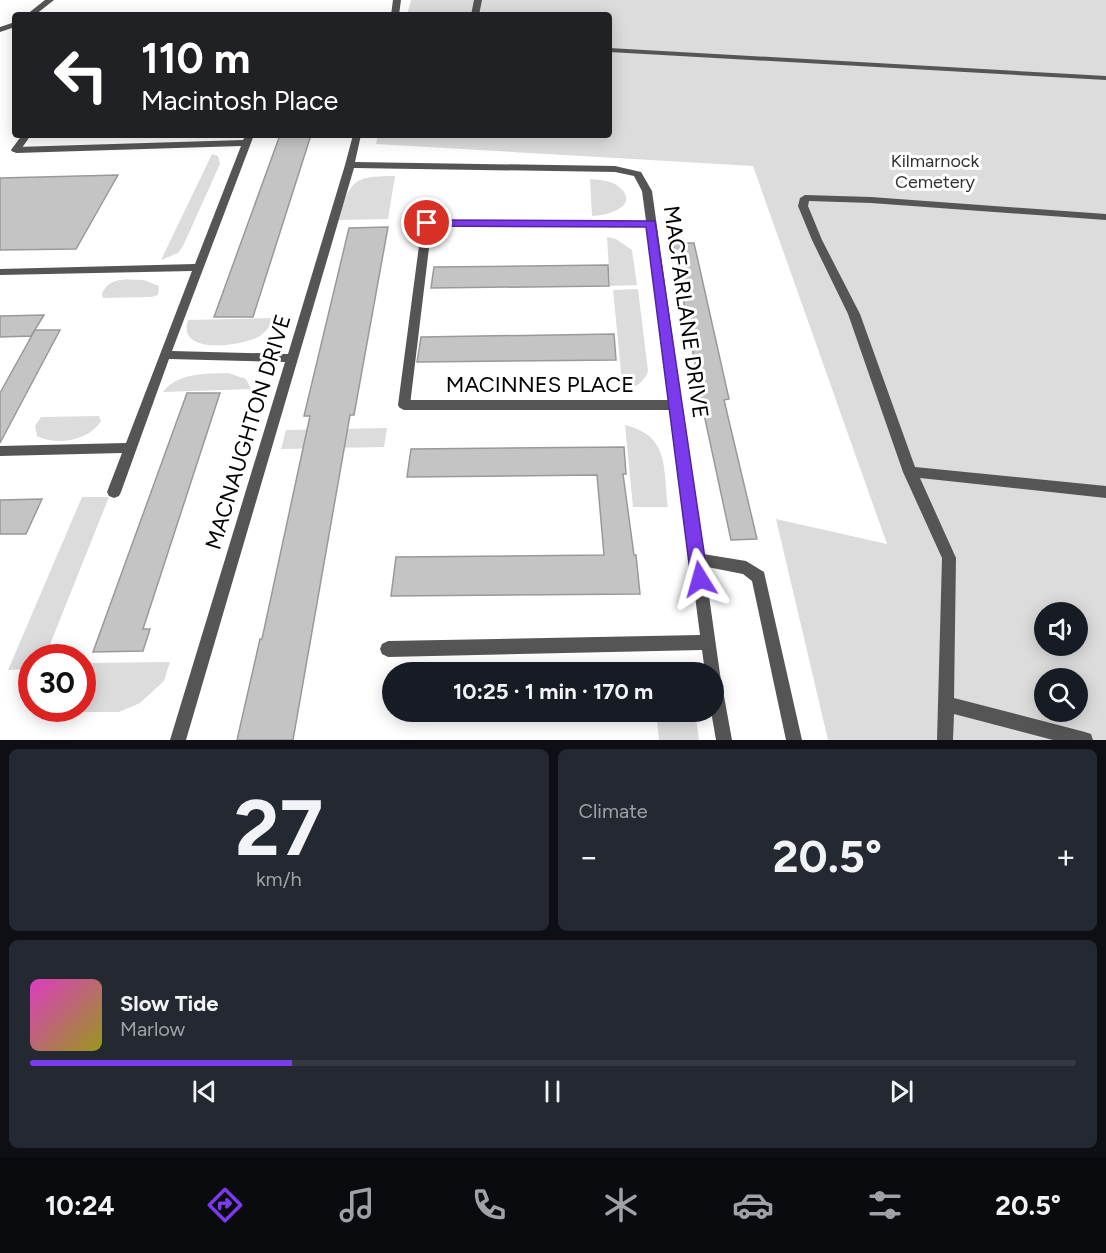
<!DOCTYPE html>
<meta charset="utf-8">
<style>
:root{--surface:#171b24;--page:#242831;--text:#f1f3f6;--muted:#9ea1a6;--line:#363941;--accent:#7c3aed}
body{margin:0;font-family:Figtree,sans-serif;background:var(--page);color:var(--text);height:100vh;display:flex;flex-direction:column;font-size:22px;white-space:nowrap}
*{box-sizing:border-box;margin:0}
p{font-size:20px;color:var(--muted)}
.icon{flex:none;width:33px;height:33px;fill:none;stroke:currentColor;stroke-width:2;stroke-linecap:round;stroke-linejoin:round}
.map{position:relative;height:740px;overflow:hidden}
.side{display:flex;flex-direction:column;gap:9px;padding:9px;background:#0d0f14;flex:1}
.side>*{flex:none}
.guide{position:absolute;left:12px;top:12px;width:600px;height:126px;border-radius:6px;box-shadow:0 3px 15px #0003;background:#202124;color:#fff;overflow:hidden}
.controls{position:absolute;left:1034px;top:602px;display:grid;gap:12px}
.controls a{display:grid;place-items:center;width:54px;height:54px;border-radius:50%;background:var(--surface);box-shadow:0 3px 15px #0003;font-size:30px}
.speed{position:absolute;left:18px;top:644px;display:flex;gap:12px;font-size:30px;font-weight:700;text-align:center}
.speed>*{display:grid;place-content:center;width:78px;height:78px;border-radius:50%;background:var(--surface);box-shadow:0 3px 15px #0003;line-height:1}
.speed .limit{border:9px solid #d22;background:#fff;color:#111}
.pin{position:absolute;display:grid;place-items:center;width:51px;height:51px;color:#fff;margin:-26px;border:3px solid #fff;border-radius:50%;box-shadow:0 2px 6px #0007}
.me{position:absolute;width:66px;margin:-33px;rotate:352deg;stroke-linejoin:round;filter:drop-shadow(0 0 4px #0008)}
.turn{display:flex;align-items:center;gap:21px;height:126px;padding:0 30px;font-size:27px}
.turn .icon{width:78px;height:78px;stroke-width:2.5}
.turn b{display:block;font-size:42px;line-height:51px}
.big{font-size:45px;font-weight:700;line-height:1.1}
.side .widget{flex:1;display:flex;flex-direction:column;justify-content:center;gap:9px;min-width:0;padding:0 21px;border-radius:9px;background:var(--page)}
.side .dial{align-items:center;gap:0}
.dial b{font-size:78px;line-height:1}
.song{display:flex;align-items:center;gap:18px}
.cover{width:72px;height:72px;border-radius:9px;background:linear-gradient(135deg,hsl(310 70% 55%),hsl(60 70% 35%))}
.played{height:6px;border-radius:3px;background:linear-gradient(90deg,var(--accent) 25%,var(--line) 25%)}
.keys{display:flex;justify-content:space-around;direction:ltr}
.heat{display:flex;justify-content:space-between;align-items:center;font-size:33px;direction:ltr}
.side .tiles{flex:1;display:grid;gap:9px;grid-template-columns:1fr 1fr}
.widget:last-child{grid-column:span 2}
.trip{position:absolute;left:382px;top:662px;width:342px;height:60px;border-radius:30px;background:var(--surface);box-shadow:0 3px 15px #0003;font-weight:700;line-height:60px;text-align:center}
.menu{display:flex;height:96px;justify-content:space-around;align-items:center;background:#090b0e;color:var(--muted)}
.menu .icon{width:42px;height:42px}
.menu .current{color:var(--accent)}
.menu b{font-size:27px;color:var(--text)}
.map>svg:first-child{display:block}
</style>
<div class="map">
<svg width="1106" height="740" viewBox="0 0 1106 740">
<rect width="100%" height="100%" fill="#fff"/>
<path fill="#dcdcdc" fill-rule="evenodd" d="M411,0H1106V740H828L776,519L887,544L753,166L376,144L378,135H609V15H407ZM1044,612H1077V645H1044ZM1044,678H1077V711H1044Z
M212,154L218,156L220,164L183,246L178,253L161,260Z
M395,176L388,219L339,220C350,180 353,176 395,176Z
M590,179C599,180 610,180 618,186C642,205 608,216 592,216Z
M607,237L616,239L632,250L637,285L610,286Z
M144,280L159,286L158,295L151,297L103,298L102,294C109,276 128,280 144,280Z
M638,289L648,371C645,382 634,388 623,392L613,290Z
M275,318C271,324 266,332 260,336C243,346 176,356 188,320Z
M228,373L246,379L251,389L163,392C178,372 206,374 228,373Z
M99,416L101,421C89,441 56,446 37,436L35,426L41,417Z
M625,425C670,436 663,468 668,507H633Z
M387,428L384,447L281,449L286,430Z
M82,497H109L45,657H32L31,669L8,670Z
M170,662L164,681L140,703L119,712H55L50,708H82L83,663Z
M656,711H695L699,740H659Z"/>
<path fill="#c4c4c4" stroke="#999" stroke-width="1.5" d="M280,135H311L253,317H214Z
M118,175L76,249L0,250V178Z
M388,227L354,415H350L293,740H237L260,639H262L310,416H304L349,228Z
M673,243H694L729,399L724,400L757,539L731,540L704,414Z
M608,265L609,286L431,288L434,267Z
M44,315L31,336L0,337V316Z
M35,330H60L0,443V393Z
M614,334L616,360L417,362L421,337Z
M187,393H220L143,629H150L143,651L93,652Z
M624,447L626,474H623L634,555H636L640,594L391,596L396,557L604,555L597,475L407,477L411,449Z
M42,499L26,534H0V500Z"/>
<g fill="none" stroke-linecap="round" stroke-linejoin="round">
<path fill="#555" fill-rule="evenodd" d="M474,0H482L479,15H471Z
M609,48L1106,76V80L609,52Z
M22,135H31L19,152H13L11,150Z
M805,195L871,197L1106,214V220L871,203L809,201L808,206L822,240L860,314L915,467L1106,486V498L920,478L956,558L954,698L1085,732L1091,734L1093,740H1053L954,714L953,740H937L942,558L903,472L848,314L812,240L798,206L800,198Z
M427,220L432,223L410,405L408,408H400L398,405L422,223Z
M697,553L746,561L764,572L802,740H786L752,581L743,574L692,564L690,559L692,554Z"/>
<path fill="#555" fill-rule="evenodd" d="M45,0H54L35,15H26Z
M393,0H401L399,15H391Z
M15,22V27L0,32V27Z
M246,135H254L172,351L288,354L345,165L353,135H361L355,162L615,166L641,172L652,191L720,674L732,740H716L711,711H714V672H705L702,650L388,657L382,654L380,649L382,644L388,641L700,635L671,410H404L400,408L398,405L400,402L404,400H670L647,227L427,226L422,223L427,220L646,221L642,191L634,176L615,172L354,168L186,740H170L285,362L169,359L121,492L119,496L114,498L109,496L107,492L122,453L0,456V446L126,443L192,271L0,275V269L195,264L241,146L16,153L11,150L16,147L243,140Z"/>
</g>
<path fill="#7c3aed" stroke="#51269a" stroke-width="1.5" d="M427,220L655,221L708,579L706,585L700,587L694,585L691,579L646,227L423,226L421,223Z"/>
<g text-anchor="middle" dominant-baseline="central" stroke-width="6" stroke-linejoin="round" paint-order="stroke">
<g font-size="18" fill="#333" stroke="#fff">
<text x="935" y="161">Kilmarnock<tspan x="935" dy="21">Cemetery</tspan></text>
</g>
<g font-size="22" fill="#000" stroke="#fff">
<text transform="translate(686 312) rotate(82)">MACFARLANE DRIVE</text>
<text x="540" y="384">MACINNES PLACE</text>
<text transform="translate(248 432) rotate(-73)">MACNAUGHTON DRIVE</text>
</g>
</g>
</svg>
<div class="controls">
<a><svg class="icon" aria-label="sound" viewBox="0 0 24 24"><path d="M4 9h4l5-4v14l-5-4H4zM17 9q2 3 0 6"/></svg></a>
<a><svg class="icon" aria-label="search" viewBox="0 0 24 24"><circle cx="10" cy="10" r="6"/><path d="M15 15l6 6"/></svg></a>
</div>
<div class="speed"><div class="limit">30</div></div>
<div class="pin" style="left:427px;top:223px;background:#d93025"><svg class="icon" aria-label="arrive" viewBox="0 0 24 24"><path d="M6 21V4h12l-3 4 3 4H6"/></svg></div>
<svg class="me" style="left:700px;top:579px" viewBox="-20 -20 40 40"><path d="M0-17L14 15 0 8-14 15z" fill="#7c3aed" stroke="#fff" stroke-width="4"/></svg>
<div class="trip">10:25 · 1 min · 170 m</div>
<div class="guide">
<div class="turn"><svg class="icon" aria-label="left" viewBox="0 0 24 24"><path d="M17 20v-9H6M10 6l-5 5 5 5"/></svg><div><b>110 m</b>Macintosh Place</div></div>
</div>
</div>
<section class="side">
<div class="tiles">
<div class="widget dial"><b>27</b><p>km/h</p></div>
<div class="widget"><p>Climate</p>
<div class="heat"><a>−</a><b class="big">20.5°</b><a>+</a></div>
</div>
<div class="widget">
<div class="song"><i class="cover"></i><div><b>Slow Tide</b><p>Marlow</p></div></div>
<div class="played"></div>
<div class="keys"><svg class="icon" aria-label="previous" viewBox="0 0 24 24"><path d="M18 5L8 12l10 7zM5 5v14"/></svg><svg class="icon" aria-label="pause" viewBox="0 0 24 24"><path d="M8 5v14M16 5v14"/></svg><svg class="icon" aria-label="next" viewBox="0 0 24 24"><path d="M6 5l10 7-10 7zM19 5v14"/></svg></div>
</div>
</div>
</section>
<nav class="menu">
<b>10:24</b>
<svg class="icon current" aria-label="directions" viewBox="0 0 24 24"><path d="M12 3l9 9-9 9-9-9zM9 14v-3h6M13 9l2 2-2 2"/></svg>
<svg class="icon" aria-label="music" viewBox="0 0 24 24"><path d="M9 18V5l10-2v13"/><circle cx="6" cy="18" r="3"/><circle cx="16" cy="16" r="3"/></svg>
<svg class="icon" aria-label="phone" viewBox="0 0 24 24"><path d="M5 4h4l2 5-3 2q2 4 5 5l2-3 5 2v4C11 20 4 13 5 4z"/></svg>
<svg class="icon" aria-label="climate" viewBox="0 0 24 24"><path d="M12 3v18M4 7l16 10M4 17L20 7"/></svg>
<svg class="icon" aria-label="car" viewBox="0 0 24 24"><path d="M5 17H2v-5l4-1 3-4h7l3 4 3 1v5h-3M9 17h6M6 11h13"/><circle cx="7" cy="17" r="2"/><circle cx="17" cy="17" r="2"/></svg>
<svg class="icon" aria-label="filters" viewBox="0 0 24 24"><path d="M4 7h16M4 17h16"/><circle cx="9" cy="7" r="2"/><circle cx="15" cy="17" r="2"/></svg>
<b>20.5°</b>
</nav>
